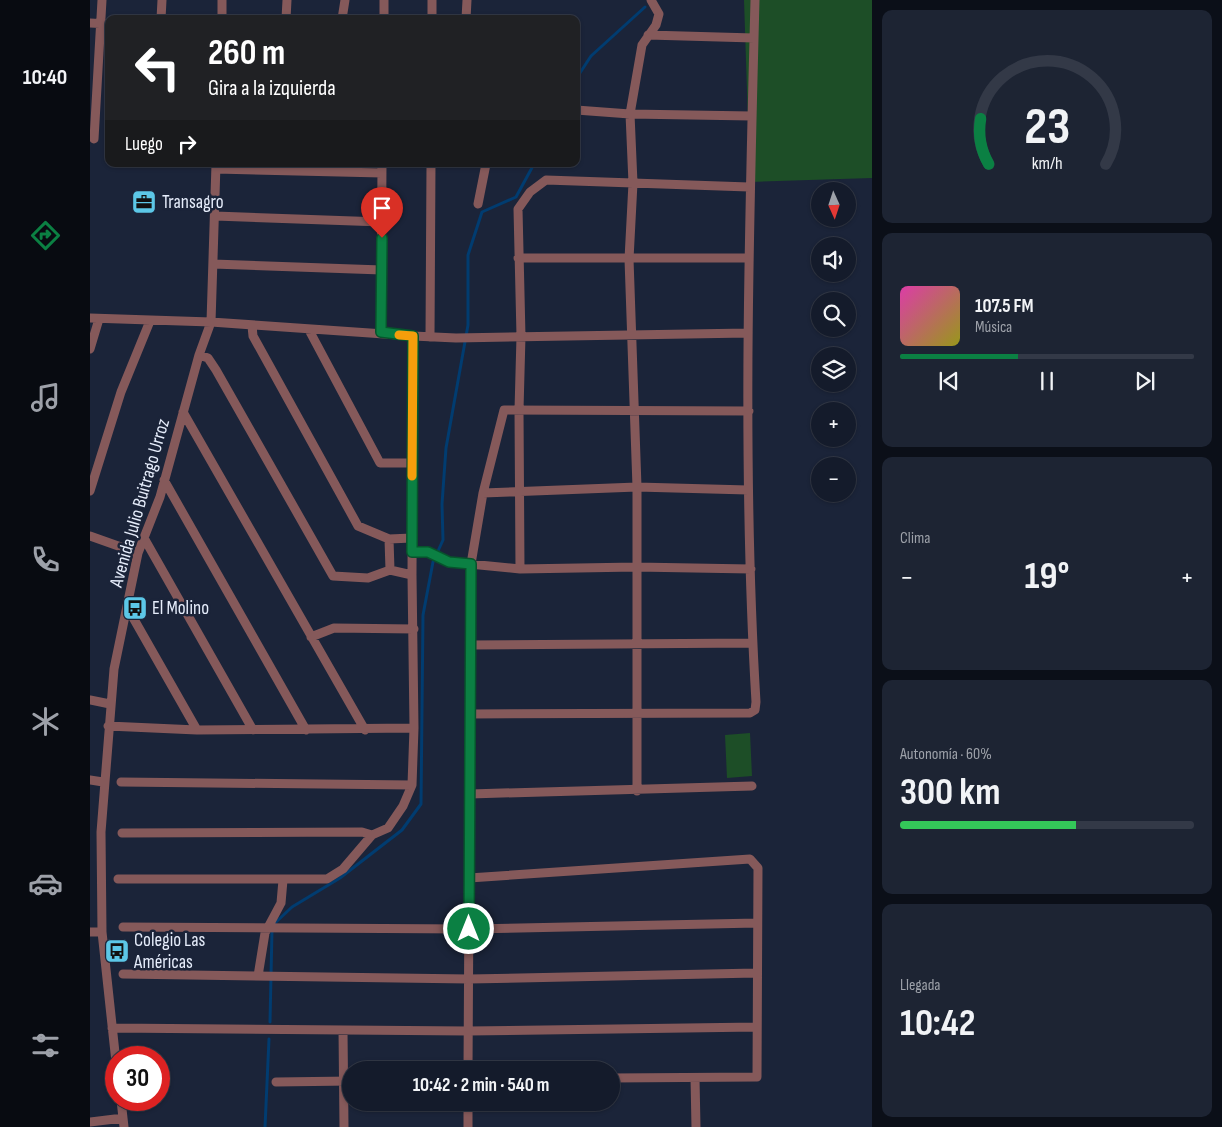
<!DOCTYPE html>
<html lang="es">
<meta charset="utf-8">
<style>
:root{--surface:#141b2b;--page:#1d2433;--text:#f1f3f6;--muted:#9da1a9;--line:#333947;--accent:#0b8043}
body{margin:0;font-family:"Sofia Sans Condensed",sans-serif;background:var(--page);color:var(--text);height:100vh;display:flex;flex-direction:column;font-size:19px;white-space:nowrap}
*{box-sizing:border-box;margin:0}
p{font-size:16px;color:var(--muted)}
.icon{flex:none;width:28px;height:28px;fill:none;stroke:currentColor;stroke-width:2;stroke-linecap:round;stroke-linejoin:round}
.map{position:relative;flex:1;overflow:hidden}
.details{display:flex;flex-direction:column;gap:10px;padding:10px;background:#0b0f18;width:350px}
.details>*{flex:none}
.top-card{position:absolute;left:15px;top:15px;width:475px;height:152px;border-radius:10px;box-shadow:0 1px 4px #0004,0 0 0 1px var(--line);background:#202124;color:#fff;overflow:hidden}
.needle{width:32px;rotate:177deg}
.buttons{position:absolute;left:721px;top:182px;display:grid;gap:10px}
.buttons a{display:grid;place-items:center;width:45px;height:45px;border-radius:50%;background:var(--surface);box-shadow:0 1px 4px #0004,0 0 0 1px var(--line);font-size:25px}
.speed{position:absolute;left:15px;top:1046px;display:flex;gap:10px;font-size:25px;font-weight:700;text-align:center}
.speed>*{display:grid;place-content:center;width:65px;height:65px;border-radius:50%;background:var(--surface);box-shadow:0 1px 4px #0004,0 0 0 1px var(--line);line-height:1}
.speed .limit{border:8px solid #d22;background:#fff;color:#111}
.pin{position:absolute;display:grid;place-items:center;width:42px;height:42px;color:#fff;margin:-51px -21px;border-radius:50% 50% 50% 0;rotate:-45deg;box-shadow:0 0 5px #0007}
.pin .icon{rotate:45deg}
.me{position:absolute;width:55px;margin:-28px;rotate:0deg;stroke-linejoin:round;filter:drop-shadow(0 0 4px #0008)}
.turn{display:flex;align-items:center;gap:18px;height:105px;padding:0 20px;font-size:22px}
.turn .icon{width:65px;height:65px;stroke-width:2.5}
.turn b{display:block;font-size:35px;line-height:42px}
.then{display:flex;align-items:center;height:48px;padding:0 20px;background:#0003;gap:10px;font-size:19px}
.big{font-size:38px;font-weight:700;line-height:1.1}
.details .card{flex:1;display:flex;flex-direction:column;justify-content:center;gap:8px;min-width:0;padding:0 18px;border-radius:10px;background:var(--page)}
.details .dial{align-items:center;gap:0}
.dial svg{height:130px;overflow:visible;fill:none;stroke:var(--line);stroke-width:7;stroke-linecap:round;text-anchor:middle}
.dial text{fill:var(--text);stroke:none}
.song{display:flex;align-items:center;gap:15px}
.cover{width:60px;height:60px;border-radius:8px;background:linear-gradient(135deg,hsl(320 70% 55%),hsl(60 70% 35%))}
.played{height:5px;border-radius:2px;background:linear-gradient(90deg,var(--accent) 40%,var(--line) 40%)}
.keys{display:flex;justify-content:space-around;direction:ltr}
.heat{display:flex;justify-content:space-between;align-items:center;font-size:28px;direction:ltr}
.charge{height:8px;border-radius:4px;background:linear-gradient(90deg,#34c759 60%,var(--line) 0)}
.trip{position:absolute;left:252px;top:1061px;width:278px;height:50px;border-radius:25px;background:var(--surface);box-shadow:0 1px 4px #0004,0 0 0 1px var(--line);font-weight:700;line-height:50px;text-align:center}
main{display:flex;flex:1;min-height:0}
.tab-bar{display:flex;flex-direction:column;width:90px;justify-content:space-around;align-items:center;background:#080b11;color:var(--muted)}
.tab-bar .icon{width:35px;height:35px}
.tab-bar .current{color:var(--accent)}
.tab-bar b{font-size:22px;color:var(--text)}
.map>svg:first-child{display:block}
</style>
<main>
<nav class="tab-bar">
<b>10:40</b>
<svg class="icon current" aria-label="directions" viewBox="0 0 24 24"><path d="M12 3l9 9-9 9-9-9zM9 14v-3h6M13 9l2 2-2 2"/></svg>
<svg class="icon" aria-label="music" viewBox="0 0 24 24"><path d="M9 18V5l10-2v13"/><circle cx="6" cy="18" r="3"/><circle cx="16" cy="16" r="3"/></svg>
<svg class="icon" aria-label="phone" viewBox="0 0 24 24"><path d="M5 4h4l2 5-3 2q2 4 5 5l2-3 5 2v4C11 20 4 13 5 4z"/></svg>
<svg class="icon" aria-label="climate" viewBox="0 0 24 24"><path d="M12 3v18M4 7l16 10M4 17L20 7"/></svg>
<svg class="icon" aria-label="car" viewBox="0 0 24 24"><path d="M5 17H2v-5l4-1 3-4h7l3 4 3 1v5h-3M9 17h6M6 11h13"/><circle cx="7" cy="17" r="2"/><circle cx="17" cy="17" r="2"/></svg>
<svg class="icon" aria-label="filters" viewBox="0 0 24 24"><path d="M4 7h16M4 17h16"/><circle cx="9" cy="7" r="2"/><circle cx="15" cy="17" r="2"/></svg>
</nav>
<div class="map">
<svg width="782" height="1127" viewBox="0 0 782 1127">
<rect width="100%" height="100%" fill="#1b2439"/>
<path fill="#1d4e27" d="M654,0H782V178L660,182Z
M660,733L662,776L637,778L635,735Z"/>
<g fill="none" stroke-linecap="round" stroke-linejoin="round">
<path stroke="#013c70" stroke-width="3" d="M486,79L501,56L555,7
M185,923L202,907L250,878L312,830L331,804L333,615L343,562L353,540L352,504L356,448L378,325V255L392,212L426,197L444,164
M180,1022L182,930
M175,1127L179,1039"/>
<path stroke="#85595a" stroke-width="9" d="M71,19L72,0
M132,19V0
M196,19L197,0
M252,19L255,0
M294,19V0
M342,19V0
M376,19L377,0
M0,23L19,24
M558,35L664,38
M486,110L540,114L662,116
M4,139L12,0
M126,169L292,173
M388,204L396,164
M125,216L292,222
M428,258H659
M123,264L292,270
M0,318L121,322L323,336L322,575L324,728L322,785L313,806L298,828L282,835L253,869L237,879H28
M162,326L163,336L268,526L299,539L322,538
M219,330L290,463H322
M291,332L292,164
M323,336L366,338L658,333
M340,337L341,164
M0,349L9,319
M109,355L118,358L126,370L243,576L278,578L300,570
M93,412L275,730
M74,480L216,730
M0,491L31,392L60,321
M393,493L547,487L658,490
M0,536L48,553
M54,538L163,730
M299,539L300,570L322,575
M322,552H338L359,562L430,569L546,567L661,569
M430,569L429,410L431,336L428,209L440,192L456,180L659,187
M37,607L107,730
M221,637L244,628L324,629
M381,645L663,643
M0,700L20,704
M380,714L660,713L665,710L666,702C652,469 659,234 665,0
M18,726L107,730L324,728
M0,780L13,782
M31,782L322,785
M547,791V487L539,259L543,183L540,114L552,45L566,25L569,14L561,0
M380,794L662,786
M32,833L272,832L282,835
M379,878L660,859L668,868L667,1077L521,1078
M33,927L379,929L667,923
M0,932H12
M33,974L379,979L666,973
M168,976L175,933L191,903L193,880
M22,1028L378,1031L667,1027
M253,1030L254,1127
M26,1062L12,932L11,832L24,669L48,553L70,497L109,355L121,322L126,164
M378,1070L381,564L393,493L414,410L659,411
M605,1078L606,1127
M186,1082L261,1081
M31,1100L34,1127
M0,1122L33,1118
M378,1127V1102"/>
</g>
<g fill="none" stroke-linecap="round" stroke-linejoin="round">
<defs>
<path id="route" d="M292,238L291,332L323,336L322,552H338L359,562L381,564L379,929"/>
</defs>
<use href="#route" stroke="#07532c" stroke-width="12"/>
<use href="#route" stroke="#0b8043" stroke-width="9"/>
<path stroke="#f59e0b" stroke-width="9" d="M309,335L323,336L322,476"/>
</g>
<defs>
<symbol id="office-square" viewBox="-11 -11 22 22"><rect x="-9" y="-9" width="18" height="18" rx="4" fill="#5cc7e7" stroke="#1b2439"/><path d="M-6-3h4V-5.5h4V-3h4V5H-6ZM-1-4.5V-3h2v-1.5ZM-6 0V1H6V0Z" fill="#111"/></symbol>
<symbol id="bus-square" viewBox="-11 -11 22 22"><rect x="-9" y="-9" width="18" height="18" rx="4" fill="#5cc7e7" stroke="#1b2439"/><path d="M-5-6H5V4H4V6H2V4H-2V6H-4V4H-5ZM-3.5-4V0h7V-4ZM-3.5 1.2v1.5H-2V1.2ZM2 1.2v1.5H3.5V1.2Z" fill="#111"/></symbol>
</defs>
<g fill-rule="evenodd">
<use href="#office-square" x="40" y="188" width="28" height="28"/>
<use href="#bus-square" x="31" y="594" width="28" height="28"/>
<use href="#bus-square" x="13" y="937" width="28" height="28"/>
</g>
<g text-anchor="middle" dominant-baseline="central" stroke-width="5" stroke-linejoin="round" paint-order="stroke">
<g font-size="19" fill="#e6edfb" stroke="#1b2439" text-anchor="start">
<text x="72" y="202">Transagro</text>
<text x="62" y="608">El Molino</text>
<text x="44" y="940">Colegio Las<tspan x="44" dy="22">Américas</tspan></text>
</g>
<g font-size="19" fill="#e6edfb" stroke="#1b2439">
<text transform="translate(50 503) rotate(-74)">Avenida Julio Buitrago Urroz</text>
</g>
</g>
</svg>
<div class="buttons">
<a><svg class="needle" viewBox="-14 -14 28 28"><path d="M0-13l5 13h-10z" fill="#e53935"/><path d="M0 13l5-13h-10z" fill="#9da1a9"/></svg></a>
<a><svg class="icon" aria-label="sound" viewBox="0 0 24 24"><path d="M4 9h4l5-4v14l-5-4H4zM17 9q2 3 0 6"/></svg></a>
<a><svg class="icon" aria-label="search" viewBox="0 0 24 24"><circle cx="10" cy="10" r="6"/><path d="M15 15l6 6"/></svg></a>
<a><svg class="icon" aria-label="layers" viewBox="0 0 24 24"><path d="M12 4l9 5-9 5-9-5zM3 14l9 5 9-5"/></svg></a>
<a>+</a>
<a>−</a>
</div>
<div class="speed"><div class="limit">30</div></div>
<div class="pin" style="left:292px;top:238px;background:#d93025"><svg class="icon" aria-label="arrive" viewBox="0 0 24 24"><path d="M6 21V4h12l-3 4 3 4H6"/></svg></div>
<svg class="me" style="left:379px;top:929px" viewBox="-20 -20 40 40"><circle r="17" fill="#0b8043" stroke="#fff" stroke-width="3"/><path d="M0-11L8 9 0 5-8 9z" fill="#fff"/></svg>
<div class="trip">10:42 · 2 min · 540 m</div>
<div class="top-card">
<div class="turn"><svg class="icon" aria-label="left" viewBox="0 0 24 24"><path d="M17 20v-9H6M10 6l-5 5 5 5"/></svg><div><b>260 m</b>Gira a la izquierda</div></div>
<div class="then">Luego<svg class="icon" aria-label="right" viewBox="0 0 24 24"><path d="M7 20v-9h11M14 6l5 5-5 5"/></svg></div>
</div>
</div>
<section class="details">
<div class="card dial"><svg viewBox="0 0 100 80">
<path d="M14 69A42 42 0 1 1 86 69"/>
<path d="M14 69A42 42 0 0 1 9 41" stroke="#0b8043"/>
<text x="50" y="56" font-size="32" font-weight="700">23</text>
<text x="50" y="72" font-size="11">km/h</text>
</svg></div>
<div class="card">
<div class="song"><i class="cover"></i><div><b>107.5 FM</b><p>Música</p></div></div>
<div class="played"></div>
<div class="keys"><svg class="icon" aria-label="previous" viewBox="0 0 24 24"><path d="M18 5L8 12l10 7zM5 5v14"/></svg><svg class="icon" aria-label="pause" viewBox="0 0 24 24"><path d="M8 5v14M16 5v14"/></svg><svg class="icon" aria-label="next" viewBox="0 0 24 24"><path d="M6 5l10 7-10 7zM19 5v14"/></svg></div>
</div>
<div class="card"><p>Clima</p>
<div class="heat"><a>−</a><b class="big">19°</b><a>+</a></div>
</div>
<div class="card"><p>Autonomía · 60%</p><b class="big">300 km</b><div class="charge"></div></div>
<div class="card"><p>Llegada</p><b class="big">10:42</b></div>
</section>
</main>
